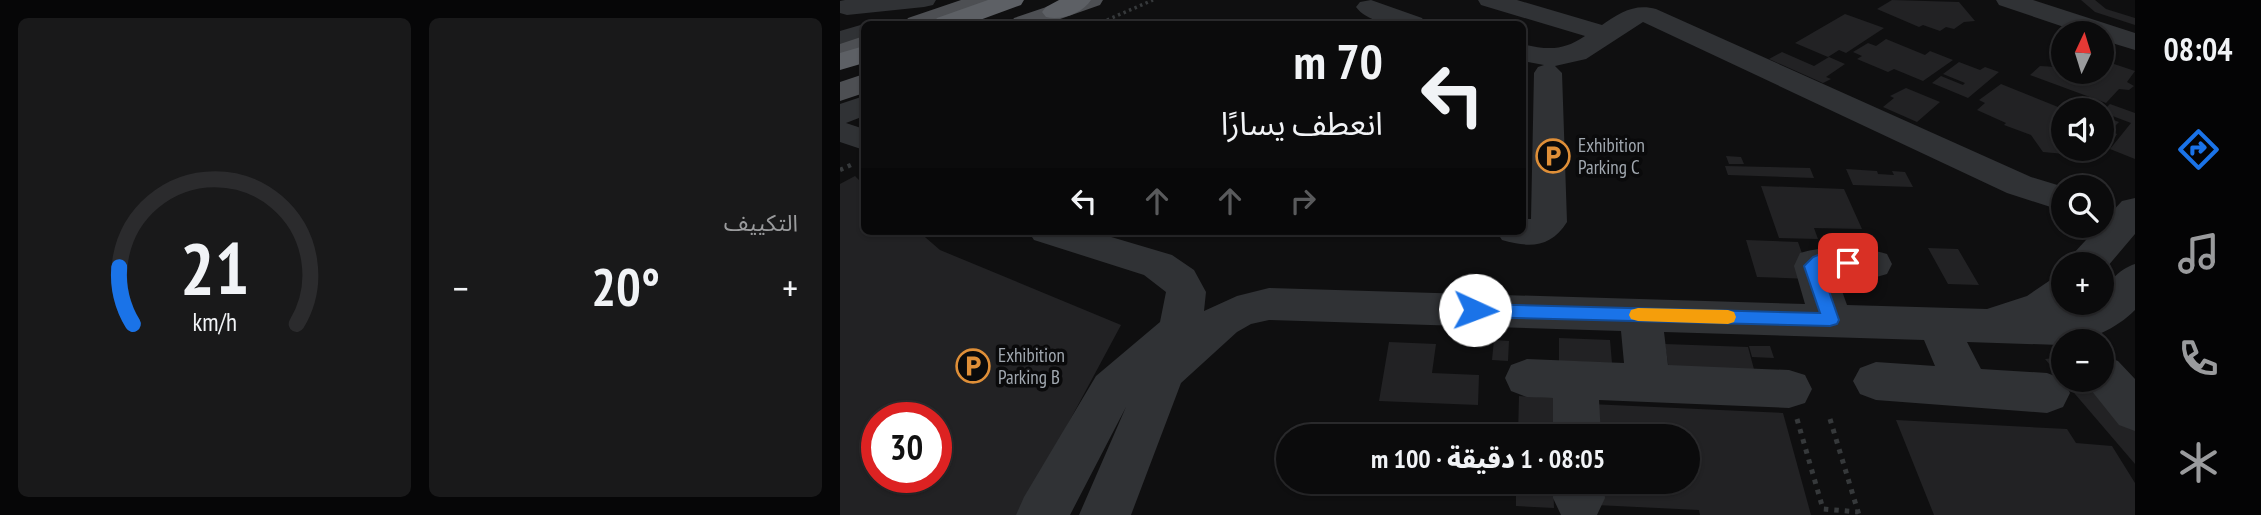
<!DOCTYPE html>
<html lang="ar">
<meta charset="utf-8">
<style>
:root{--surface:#0b0b0c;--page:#19191a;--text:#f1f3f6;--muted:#9a9b9d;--line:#2b2b2d;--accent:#1a73e8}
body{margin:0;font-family:"PT Sans Narrow","Noto Sans Arabic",sans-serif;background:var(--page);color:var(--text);direction:rtl;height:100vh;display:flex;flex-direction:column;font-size:26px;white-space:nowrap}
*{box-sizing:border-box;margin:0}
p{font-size:23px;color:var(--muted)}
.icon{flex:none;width:38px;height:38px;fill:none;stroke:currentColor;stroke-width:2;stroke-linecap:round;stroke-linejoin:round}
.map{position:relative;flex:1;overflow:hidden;direction:ltr}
.panel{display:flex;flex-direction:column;gap:18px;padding:18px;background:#060607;width:840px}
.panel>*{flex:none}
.guide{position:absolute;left:21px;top:21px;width:665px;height:214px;border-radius:10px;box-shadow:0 2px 5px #0004,0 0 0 2px var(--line);direction:rtl;background:#0b0b0c;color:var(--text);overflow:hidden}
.needle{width:46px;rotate:4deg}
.fabs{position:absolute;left:1211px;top:21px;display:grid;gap:14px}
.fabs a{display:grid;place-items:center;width:63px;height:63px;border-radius:50%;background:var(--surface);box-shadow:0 2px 5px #0004,0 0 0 2px var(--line);font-size:35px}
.speed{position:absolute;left:21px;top:402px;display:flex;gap:14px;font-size:35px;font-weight:700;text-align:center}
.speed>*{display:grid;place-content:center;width:91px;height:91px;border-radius:50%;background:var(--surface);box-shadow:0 2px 5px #0004,0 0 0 2px var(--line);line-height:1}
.speed .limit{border:10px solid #d22;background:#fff;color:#111}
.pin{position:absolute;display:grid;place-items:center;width:60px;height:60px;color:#fff;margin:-30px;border-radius:14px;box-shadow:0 4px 10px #0006}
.me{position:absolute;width:77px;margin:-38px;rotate:92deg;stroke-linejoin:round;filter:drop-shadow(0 0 5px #0008)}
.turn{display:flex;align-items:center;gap:24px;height:147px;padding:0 28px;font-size:32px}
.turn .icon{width:91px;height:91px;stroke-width:2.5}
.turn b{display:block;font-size:49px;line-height:60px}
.lanes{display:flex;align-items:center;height:66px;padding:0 28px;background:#0003;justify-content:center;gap:35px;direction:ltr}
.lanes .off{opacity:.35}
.big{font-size:52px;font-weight:800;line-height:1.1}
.panel .card{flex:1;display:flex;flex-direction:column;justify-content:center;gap:10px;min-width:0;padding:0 24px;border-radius:10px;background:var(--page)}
.panel .dial{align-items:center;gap:0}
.dial svg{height:182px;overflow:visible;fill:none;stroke:var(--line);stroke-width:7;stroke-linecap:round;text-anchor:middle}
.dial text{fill:var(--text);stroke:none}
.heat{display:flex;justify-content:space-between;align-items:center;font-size:38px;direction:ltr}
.panel .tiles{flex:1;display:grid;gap:18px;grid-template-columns:repeat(2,1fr)}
.trip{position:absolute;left:436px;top:424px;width:424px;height:70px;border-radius:35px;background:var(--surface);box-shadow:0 2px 5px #0004,0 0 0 2px var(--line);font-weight:800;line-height:70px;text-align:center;direction:rtl}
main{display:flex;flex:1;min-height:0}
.tab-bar{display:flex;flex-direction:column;width:126px;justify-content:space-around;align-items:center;background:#040405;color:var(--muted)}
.tab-bar .icon{width:49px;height:49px}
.tab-bar .on{color:var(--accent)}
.tab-bar b{font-size:32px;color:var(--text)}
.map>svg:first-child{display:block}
</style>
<main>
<nav class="tab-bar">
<b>08:04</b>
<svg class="icon on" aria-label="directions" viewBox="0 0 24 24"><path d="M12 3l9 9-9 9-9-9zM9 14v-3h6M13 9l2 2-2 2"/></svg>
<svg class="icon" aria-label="music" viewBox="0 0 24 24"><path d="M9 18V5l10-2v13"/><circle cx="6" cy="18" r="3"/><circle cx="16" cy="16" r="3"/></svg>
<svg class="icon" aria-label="phone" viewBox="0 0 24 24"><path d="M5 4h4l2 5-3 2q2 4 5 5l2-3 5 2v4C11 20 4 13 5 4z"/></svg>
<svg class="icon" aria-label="climate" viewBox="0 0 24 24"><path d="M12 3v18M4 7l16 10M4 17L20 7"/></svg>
</nav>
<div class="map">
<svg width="1295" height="515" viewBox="0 0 1295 515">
<rect width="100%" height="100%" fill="#0f0f10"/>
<path fill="#222224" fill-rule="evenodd" d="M1052,0L1119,2L1135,21L1124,22L1114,29L1106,27L1100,31L1083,25L1079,27L1037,9Z
M1241,0H1255L1266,9L1295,18V25L1255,12Z
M1005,14L1044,28L1006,53L999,50L988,57L955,43Z
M1046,39L1085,55L1090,51L1113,60L1083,81L1054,69L1048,72L1017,59L1022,56L1013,52L1028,43L1036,46Z
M942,52L974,66L989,57L1005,64L986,77L991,79L983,83L929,59Z
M1262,60L1295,71L1287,82L1294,86L1289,90L1279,89L1266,103L1190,75L1200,66L1216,67L1231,73L1262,72Z
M1119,62L1140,70L1145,67L1159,72L1128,98L1092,83L1101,76L1123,85L1125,83L1103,74Z
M1161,84L1223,109V131L1213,137L1225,154L1203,152L1191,135L1164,125L1166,123L1137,110L1145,103L1139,100Z
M1066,88L1100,102L1077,122L1043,107L1054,98L1050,96Z
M1270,104L1295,113V159L1270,149L1291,123L1262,112Z
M1262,116L1279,122L1271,130L1262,126Z
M1262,128L1277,134L1271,143L1262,139Z
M886,156L901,157L904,164H889Z
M885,166L970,168L974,178L888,175Z
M1006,169L1037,171L1038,174L1054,175L1052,171L1065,172L1073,187L1013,185Z
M15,176L24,185V231H78L100,250L281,325L179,515H0V184ZM37,418H96V478H37Z
M921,186L1004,189L1022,229L974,228L978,239L939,238Z
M906,240L958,242L971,279L917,277Z
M1088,248L1118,249L1139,285L1108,284Z
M719,338L770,340L772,363L719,361Z
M654,340L669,341L668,361L652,360Z
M549,342L596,344L592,373L639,375L638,405L539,401Z
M825,344L908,347L915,373L829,370Z
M909,346H930L934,358L912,357Z
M1223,357V380H1255L1295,424V464L1205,359Z
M679,396L713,398V436H678Z
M750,404L943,413L971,515H860L859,510L756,505L755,481H847V436H752Z
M1056,420L1227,429L1236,443L1272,446L1295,483V515H1094Z
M676,481H713L714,508L676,506Z"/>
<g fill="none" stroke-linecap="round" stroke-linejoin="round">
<path stroke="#36393b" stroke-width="3.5" stroke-dasharray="2.5 3.5" stroke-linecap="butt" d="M267,20L313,0"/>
<path stroke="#36393b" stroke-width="4.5" stroke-dasharray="3.5 5" stroke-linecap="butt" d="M0,170L15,163"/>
<path stroke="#36393b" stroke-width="5" stroke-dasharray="4.5 6" stroke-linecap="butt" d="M957,419L983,509L1018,512
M990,419L1019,515"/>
<path fill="#303235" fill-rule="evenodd" d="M5,0H96L93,5L84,7L7,15L0,13V1Z
M531,0L582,18L586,24C566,26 530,26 516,7L520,2Z
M638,0H677L762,25C779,13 795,3 816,9L1191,177L1224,187L1223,211L1167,193L803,22L746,59L715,66L722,73L727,222C711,248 689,248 662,240L656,231H682V219H691L694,73L698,67L704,65L682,61V44C708,50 723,51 745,36L641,5Z
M1156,0H1193L1295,33V50L1262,40V33H1242L1159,5Z
M24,24V41L0,48V31Z
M24,96V116L6,123L24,129V150L0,142V104Z
M1295,198V234L1262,273V264H1228L1233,254L1282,201Z
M188,231H251L332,255L354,270L366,292L364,311L397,296L429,288L965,304L954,266L960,253C986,245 1021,246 1047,254L1052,264L1047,274L1033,278L997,277L1007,305L1147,309L1187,296L1209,281L1223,277V303H1237L1228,310L1248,303H1262C1262,286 1279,269 1295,264V310C1276,329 1250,341 1223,341L1220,345L1127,342L1141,369L1207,373L1223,379L1230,393L1223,407L1207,413L1036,400L1020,394L1013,381L1020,368L1036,362L1095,366L1084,340L824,332L828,365L949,370L965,375L972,389L965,403L949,408L759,400L761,436H713V398L687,397L671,391L665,378L671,365L687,359L784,363L781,331L429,320L411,324L397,332L341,383L291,515H239L286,407L230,515H176L184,497L256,376L320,322L326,292L304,275L194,240Z
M1262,355L1278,361L1295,379V431L1279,425L1243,380H1262Z
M713,481H763L765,498L757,515H721L713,498Z"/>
<path fill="#4d4f53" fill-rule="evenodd" d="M121,0H157L154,5L100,24H64L68,18Z
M227,0H263L260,5L206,24H170L174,18Z
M24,36V53L0,61V44Z
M24,74V93L0,101V82Z"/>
<path fill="#5d6065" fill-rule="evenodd" d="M148,0H184L181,5L129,24H93L97,18Z
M219,0H251C243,13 221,21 206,17L202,12L206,7Z
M24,46V63L0,70V53Z"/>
</g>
<path fill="#1a73e8" stroke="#114b97" stroke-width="2" d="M978,255L1008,257L1016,263L1008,268H981L999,320L997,324L990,326L635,317L629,315L626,310L629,305L635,304L980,313L964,266L973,257Z"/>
<path fill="#f59e0b" d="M798,308L888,310L894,312L896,317L894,322L888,324L798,321L791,319L789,315L791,310Z"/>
<defs>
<symbol id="parking-ring" viewBox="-11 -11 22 22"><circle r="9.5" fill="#0a0a0b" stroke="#df8f38" stroke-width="1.5"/><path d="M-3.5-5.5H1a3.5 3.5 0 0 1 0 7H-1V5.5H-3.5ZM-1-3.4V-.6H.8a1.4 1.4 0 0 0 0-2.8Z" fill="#df8f38"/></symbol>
</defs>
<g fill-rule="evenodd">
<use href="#parking-ring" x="694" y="137" width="38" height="38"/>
<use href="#parking-ring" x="114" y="347" width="38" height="38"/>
</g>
<g text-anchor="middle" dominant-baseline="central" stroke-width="7" stroke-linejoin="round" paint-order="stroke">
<g font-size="19" fill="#a1a8b0" stroke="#0a0a0b" text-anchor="start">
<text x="738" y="145">Exhibition<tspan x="738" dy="22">Parking C</tspan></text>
<text x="158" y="355">Exhibition<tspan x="158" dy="22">Parking B</tspan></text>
</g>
</g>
</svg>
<div class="fabs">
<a><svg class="needle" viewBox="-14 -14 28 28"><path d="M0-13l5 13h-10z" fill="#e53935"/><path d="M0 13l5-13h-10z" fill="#9a9b9d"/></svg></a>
<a><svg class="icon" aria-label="sound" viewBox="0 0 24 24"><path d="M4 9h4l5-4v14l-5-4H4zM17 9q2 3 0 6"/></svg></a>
<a><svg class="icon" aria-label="search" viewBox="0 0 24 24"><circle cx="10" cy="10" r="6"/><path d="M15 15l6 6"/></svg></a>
<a>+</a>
<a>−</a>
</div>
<div class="speed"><div class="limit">30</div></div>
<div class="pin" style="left:1008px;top:263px;background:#d93025"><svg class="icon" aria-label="arrive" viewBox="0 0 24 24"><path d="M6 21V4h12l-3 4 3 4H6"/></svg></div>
<svg class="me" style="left:635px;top:310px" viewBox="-20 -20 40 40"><circle r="19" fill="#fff"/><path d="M0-13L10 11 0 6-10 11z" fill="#1a73e8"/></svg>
<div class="trip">08:05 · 1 دقيقة · 100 m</div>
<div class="guide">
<div class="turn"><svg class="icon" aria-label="left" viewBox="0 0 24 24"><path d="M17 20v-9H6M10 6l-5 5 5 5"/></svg><div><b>70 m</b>انعطف يسارًا</div></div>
<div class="lanes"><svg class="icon" aria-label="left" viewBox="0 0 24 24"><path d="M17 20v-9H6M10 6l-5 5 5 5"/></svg><svg class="icon off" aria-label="ahead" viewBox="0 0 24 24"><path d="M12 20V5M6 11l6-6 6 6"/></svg><svg class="icon off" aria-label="ahead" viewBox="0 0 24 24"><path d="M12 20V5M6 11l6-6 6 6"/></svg><svg class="icon off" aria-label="right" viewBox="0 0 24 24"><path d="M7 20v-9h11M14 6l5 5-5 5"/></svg></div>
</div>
</div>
<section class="panel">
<div class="tiles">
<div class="card"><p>التكييف</p>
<div class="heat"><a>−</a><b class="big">20°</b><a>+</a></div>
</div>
<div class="card dial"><svg viewBox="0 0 100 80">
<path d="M14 69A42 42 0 1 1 86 69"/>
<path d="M14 69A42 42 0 0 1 8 44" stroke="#1a73e8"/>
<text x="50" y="56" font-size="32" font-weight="700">21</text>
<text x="50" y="72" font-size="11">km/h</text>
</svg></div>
</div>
</section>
</main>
